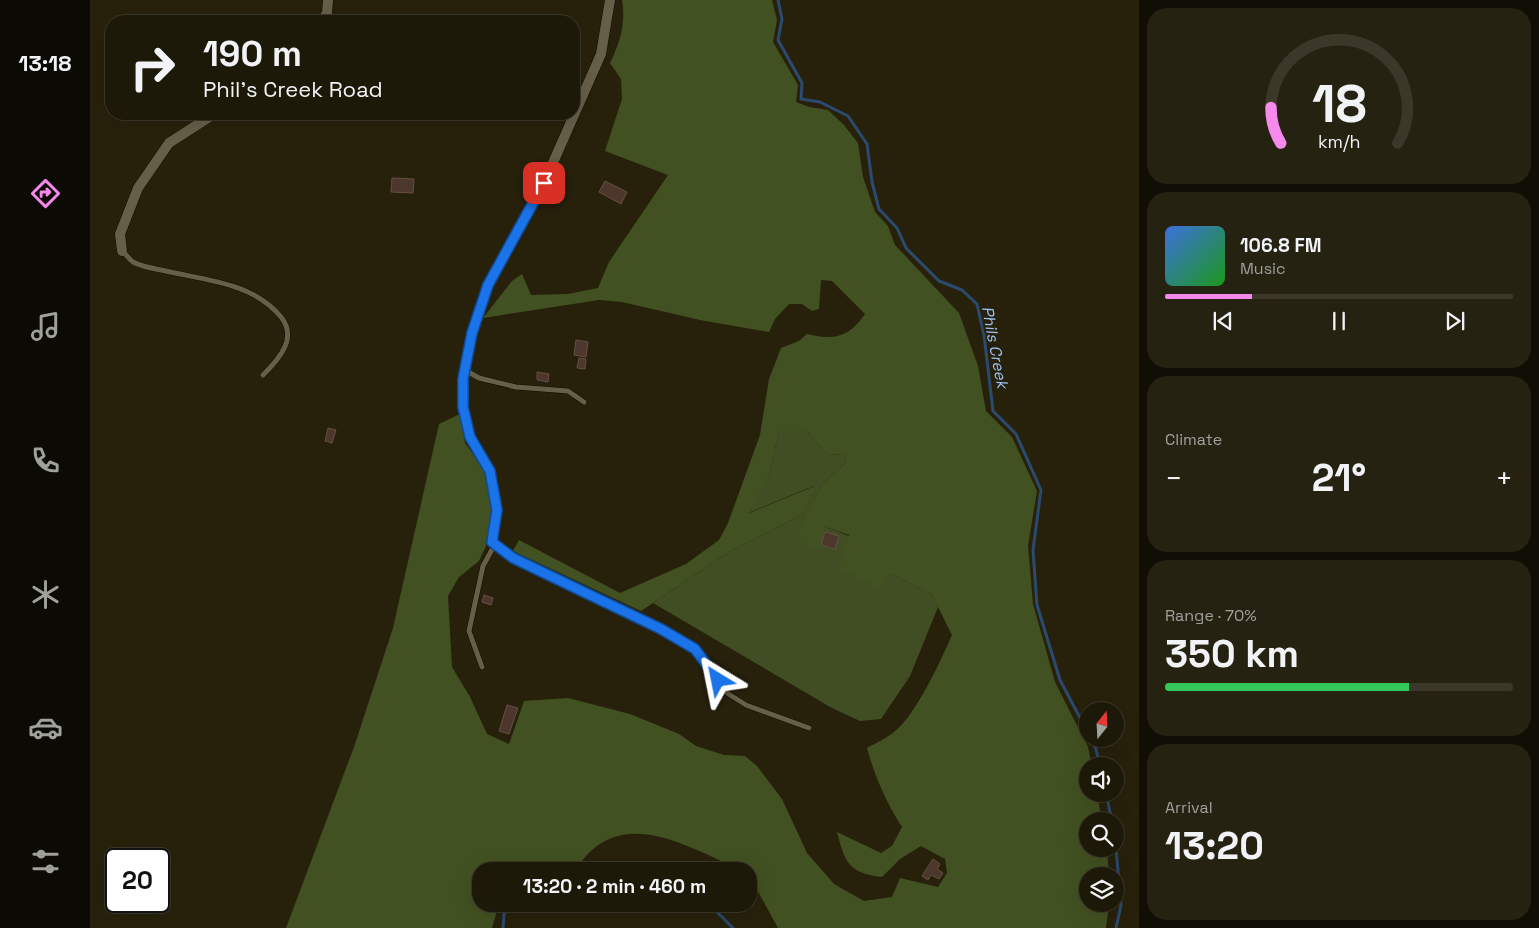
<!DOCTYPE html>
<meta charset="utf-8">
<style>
:root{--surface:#1d1909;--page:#252212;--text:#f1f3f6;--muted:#a0a09c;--line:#3b382a;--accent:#f788ec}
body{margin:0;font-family:"Space Grotesk",sans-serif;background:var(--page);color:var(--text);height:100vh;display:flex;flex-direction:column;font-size:19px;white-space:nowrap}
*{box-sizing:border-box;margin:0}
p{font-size:16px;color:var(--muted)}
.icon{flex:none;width:28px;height:28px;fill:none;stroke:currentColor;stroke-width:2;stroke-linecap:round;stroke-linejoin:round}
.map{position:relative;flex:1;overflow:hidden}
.sheet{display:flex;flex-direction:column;gap:8px;padding:8px;background:#100e05;width:400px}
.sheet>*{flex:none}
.guide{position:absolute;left:15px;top:15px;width:475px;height:105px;border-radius:20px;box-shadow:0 5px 20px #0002,0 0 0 1px var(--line);background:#1d1909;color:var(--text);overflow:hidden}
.needle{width:32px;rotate:18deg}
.tools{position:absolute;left:989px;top:702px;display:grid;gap:10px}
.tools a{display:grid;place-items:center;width:45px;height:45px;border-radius:50%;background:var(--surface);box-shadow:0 5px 20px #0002,0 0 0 1px var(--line);font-size:25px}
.speed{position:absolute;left:15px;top:848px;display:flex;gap:10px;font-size:25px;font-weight:700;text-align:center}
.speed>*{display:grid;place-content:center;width:65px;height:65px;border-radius:50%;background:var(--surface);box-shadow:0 5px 20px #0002,0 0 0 1px var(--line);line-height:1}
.speed .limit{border:2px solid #111;border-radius:8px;background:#fff;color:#111}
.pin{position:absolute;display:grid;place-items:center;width:42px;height:42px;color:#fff;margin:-21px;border-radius:10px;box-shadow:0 2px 8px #0006}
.me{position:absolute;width:55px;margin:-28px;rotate:325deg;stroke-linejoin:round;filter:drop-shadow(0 0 4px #0008)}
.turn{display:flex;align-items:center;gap:18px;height:105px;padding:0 15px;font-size:22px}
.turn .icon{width:65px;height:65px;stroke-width:2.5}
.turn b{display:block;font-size:35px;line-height:42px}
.big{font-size:38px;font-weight:700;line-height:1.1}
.sheet .tile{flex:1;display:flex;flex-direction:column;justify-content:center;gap:8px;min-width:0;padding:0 18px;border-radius:20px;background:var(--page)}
.sheet .dial{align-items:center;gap:0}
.dial svg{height:130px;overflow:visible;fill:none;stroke:var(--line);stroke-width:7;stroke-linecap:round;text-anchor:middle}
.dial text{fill:var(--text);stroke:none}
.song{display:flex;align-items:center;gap:15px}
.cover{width:60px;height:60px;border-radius:8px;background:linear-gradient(135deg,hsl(220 70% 55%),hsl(120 70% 35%))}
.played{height:5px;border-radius:2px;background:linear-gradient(90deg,var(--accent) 25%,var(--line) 25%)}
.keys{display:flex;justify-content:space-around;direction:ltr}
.heat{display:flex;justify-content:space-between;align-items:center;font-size:28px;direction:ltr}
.charge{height:8px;border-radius:4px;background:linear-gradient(90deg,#34c759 70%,var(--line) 0)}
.trip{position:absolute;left:382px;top:862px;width:285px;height:50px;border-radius:20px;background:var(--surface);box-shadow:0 5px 20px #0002,0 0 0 1px var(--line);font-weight:700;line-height:50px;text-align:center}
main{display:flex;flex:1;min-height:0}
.menu{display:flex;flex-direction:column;width:90px;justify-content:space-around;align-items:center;background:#0c0a04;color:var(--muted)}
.menu .icon{width:35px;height:35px}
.menu .on{color:var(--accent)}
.menu b{font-size:22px;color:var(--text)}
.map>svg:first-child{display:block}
</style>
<main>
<nav class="menu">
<b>13:18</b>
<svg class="icon on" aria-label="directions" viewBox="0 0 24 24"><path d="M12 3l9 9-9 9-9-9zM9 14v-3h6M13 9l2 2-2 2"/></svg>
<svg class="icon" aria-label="music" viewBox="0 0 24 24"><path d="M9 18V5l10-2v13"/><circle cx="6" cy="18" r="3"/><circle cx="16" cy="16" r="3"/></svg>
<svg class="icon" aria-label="phone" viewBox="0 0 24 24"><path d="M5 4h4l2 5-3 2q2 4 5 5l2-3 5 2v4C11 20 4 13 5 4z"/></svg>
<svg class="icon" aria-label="climate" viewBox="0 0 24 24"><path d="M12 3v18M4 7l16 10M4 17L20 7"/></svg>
<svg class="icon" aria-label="car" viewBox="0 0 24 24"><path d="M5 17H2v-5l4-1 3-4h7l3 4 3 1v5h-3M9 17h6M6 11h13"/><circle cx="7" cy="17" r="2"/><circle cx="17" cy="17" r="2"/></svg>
<svg class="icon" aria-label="filters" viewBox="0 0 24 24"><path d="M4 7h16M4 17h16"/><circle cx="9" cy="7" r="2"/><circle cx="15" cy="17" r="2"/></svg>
</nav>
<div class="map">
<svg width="1049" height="928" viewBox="0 0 1049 928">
<rect width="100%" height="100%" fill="#27210c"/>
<path fill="#414e24" d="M702,430L718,432L736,454L754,455L757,462L732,484L708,535L735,527L759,536L800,573L842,595L848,607L820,676L791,719L770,721L742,708L563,603L639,552L713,514L724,486L658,513L679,476L689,431Z"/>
<path fill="#425121" d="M532,0H682L687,20L683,42L708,85L706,102L719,107L738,110L754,125L768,143L773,177L785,212L798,226L805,245L869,313L888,366L896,411L922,437L947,491L938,546L943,604L965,682L998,747L1002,766H998V794H1007L1012,821H998V849H1017L1019,876H998V904H1019L1016,928H688L665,886L659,880V871H649L644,867C589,842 526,805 485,871H391V904H409L402,928H196L264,747L303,628L349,424L370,414L375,443L397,473L402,509L396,546L389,561L369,577L358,596L362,667L380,697L397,734L419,744L434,701L478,698L540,714L589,734L606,746L634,755L655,756L667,766L692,799L717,853L744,884L774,901L802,897L810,878L848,887L857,873L855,859L831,846L810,859L792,877C758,873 755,862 747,832L791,853L802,846L812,827C796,802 785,777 777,748C786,743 797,738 804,732C826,715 851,660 862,635L842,595L800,573L791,589L749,568L759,535L735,527L728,550L716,546L707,535L732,484L757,462L754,455L736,454L718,432L689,431L679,476L659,513L725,486L713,514L639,552L551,611L423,551L429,540L530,593L596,564L629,540L638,523L670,435L679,379L691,348L709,341L717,334C745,341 759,337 775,314L742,281L731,280L729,309L722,311L712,304H699L685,319L679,332L610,320L532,302L509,300L393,318L422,281L432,274L441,295L478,294L508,288L519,262L578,175L515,151L532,99L531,79L520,63C530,42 536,24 532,0Z"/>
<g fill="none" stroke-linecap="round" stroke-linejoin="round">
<path stroke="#2b4a6f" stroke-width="3" d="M688,0L692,19L688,40L712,83L711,99L730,102L758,116L777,144L782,182L789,209L807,228L816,248L849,281L872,290L887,304L894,335L903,411L926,434L951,490L943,550L947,605L970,680L998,733
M1001,739L1006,749L1010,766
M1016,794L1022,821
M1025,837L1031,905L1026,928
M619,904L643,928
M413,928L414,914L418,909L428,906L457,911L495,907L503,904"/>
</g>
<path fill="#4d372d" stroke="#664f44" d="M302,178L324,179L323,193L301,192Z
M515,181L537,192L531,204L509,192Z
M486,340L498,342L496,357L484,355Z
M489,358L496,359L495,369L487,368Z
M447,372L459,374L458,382L447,380Z
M238,428L246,430L242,443L235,441Z
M735,532L749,536L745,549L731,545Z
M394,595L403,598L401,605L392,602Z
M417,705L428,708L419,734L409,731Z
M843,859L850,864L847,869L853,873L849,879L841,875L838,880L832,876Z"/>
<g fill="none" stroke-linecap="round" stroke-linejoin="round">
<defs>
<path id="lane" d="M32,251C36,254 39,259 43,262C52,267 66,269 76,271C115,280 164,283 191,317C208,338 189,359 173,375
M375,370L389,378L426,387L478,391L494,402
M402,542L423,558L571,629L605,649L637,693L656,705L719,728
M392,667L379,631L393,566L405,544"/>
<path id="street" d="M232,21L237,13L238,0
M32,251L30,234L48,188L79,143L124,114
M402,542L407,510L400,471L380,437L373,407V379L382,333L398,285L454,183L511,54L520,0"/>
</defs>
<use href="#lane" stroke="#100a00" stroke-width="6"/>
<use href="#street" stroke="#100a00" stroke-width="11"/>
<use href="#lane" stroke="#665f48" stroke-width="5"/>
<use href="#street" stroke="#665f48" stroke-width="10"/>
</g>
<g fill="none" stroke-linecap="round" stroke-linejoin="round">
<defs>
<path id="route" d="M454,183L398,285L382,333L373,379V407L380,437L400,471L407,510L402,542L423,558L571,629L605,649L628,680"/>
</defs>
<use href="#route" stroke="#114b97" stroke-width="12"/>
<use href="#route" stroke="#1a73e8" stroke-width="9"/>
</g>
<g text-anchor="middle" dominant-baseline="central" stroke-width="4" stroke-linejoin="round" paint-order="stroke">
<g font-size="16" font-style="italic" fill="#9ac2f4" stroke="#27210c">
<text transform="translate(905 347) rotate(79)">Phils Creek</text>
</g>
</g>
</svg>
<div class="tools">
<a><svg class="needle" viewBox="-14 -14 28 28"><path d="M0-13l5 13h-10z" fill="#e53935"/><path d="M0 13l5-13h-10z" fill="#a0a09c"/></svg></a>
<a><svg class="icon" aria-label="sound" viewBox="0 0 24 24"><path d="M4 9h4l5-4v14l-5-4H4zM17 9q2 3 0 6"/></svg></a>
<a><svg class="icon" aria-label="search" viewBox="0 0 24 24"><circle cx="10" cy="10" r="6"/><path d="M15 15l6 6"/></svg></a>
<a><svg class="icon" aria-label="layers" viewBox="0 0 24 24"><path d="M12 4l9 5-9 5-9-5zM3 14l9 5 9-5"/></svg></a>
</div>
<div class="speed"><div class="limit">20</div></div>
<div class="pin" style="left:454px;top:183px;background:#d93025"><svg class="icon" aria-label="arrive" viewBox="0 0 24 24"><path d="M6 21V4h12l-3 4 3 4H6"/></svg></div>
<svg class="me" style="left:628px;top:680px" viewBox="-20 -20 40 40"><path d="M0-17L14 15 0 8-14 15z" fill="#1a73e8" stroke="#fff" stroke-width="4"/></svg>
<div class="trip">13:20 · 2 min · 460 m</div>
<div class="guide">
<div class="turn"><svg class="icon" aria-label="right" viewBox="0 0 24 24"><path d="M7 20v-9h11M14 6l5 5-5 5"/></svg><div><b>190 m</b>Phil's Creek Road</div></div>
</div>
</div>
<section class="sheet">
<div class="tile dial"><svg viewBox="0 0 100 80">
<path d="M14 69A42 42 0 1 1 86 69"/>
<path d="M14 69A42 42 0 0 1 8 47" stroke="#f788ec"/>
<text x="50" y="56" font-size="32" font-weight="700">18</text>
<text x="50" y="72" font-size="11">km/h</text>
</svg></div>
<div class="tile">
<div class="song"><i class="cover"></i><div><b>106.8 FM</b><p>Music</p></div></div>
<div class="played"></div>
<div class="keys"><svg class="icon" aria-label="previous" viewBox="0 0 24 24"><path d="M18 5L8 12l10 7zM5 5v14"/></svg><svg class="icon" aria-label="pause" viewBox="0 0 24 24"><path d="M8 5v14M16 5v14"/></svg><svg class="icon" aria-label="next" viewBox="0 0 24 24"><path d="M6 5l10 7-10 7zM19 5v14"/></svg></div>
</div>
<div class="tile"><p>Climate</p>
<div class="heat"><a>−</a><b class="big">21°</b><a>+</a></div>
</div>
<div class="tile"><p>Range · 70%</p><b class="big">350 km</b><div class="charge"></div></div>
<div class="tile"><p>Arrival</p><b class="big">13:20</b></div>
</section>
</main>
